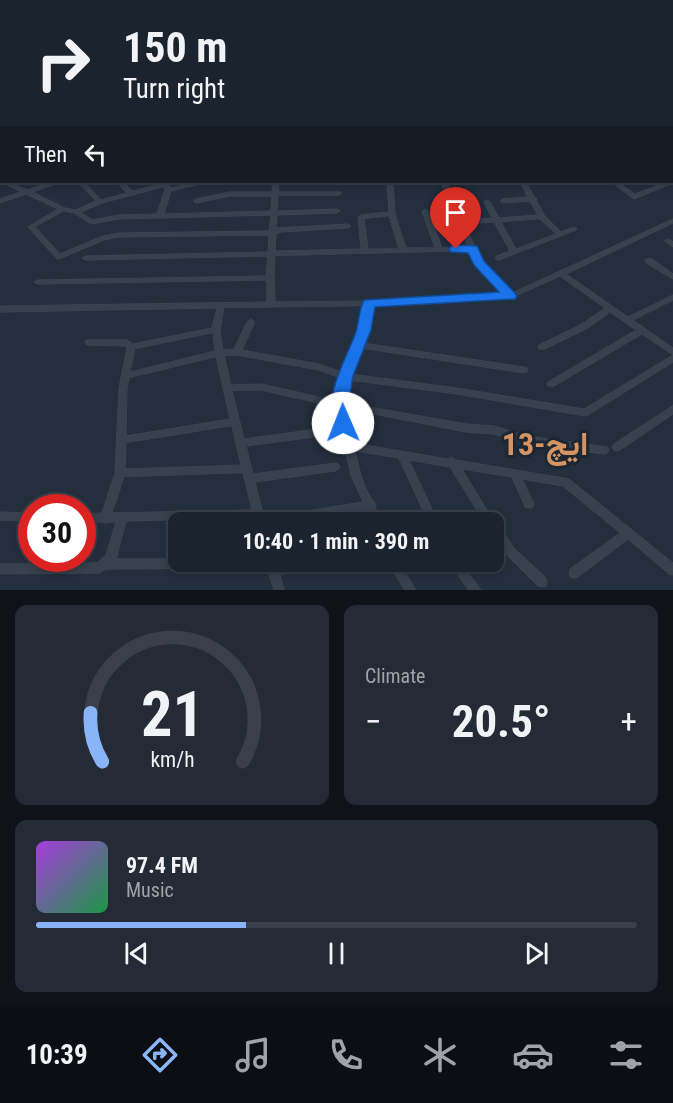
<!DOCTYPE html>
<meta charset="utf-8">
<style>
:root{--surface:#1b232e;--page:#242b36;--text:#f1f3f6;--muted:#a0a4aa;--line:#39404a;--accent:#8ab4f8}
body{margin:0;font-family:"Roboto Condensed",Vazirmatn,sans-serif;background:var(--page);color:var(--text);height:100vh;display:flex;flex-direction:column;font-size:22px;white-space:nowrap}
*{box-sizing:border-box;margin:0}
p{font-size:20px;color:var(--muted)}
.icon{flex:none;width:33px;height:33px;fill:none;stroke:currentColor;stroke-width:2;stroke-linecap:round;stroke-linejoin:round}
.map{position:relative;height:590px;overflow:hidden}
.side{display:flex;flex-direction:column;gap:15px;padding:15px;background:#0f1319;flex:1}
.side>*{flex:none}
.banner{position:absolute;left:0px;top:0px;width:674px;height:183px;box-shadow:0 3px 9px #0003,0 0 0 2px var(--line);background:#1b232e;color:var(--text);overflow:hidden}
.speed{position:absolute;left:18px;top:494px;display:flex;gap:12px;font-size:30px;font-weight:700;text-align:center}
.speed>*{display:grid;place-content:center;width:78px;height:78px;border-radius:50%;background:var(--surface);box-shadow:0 3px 9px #0003,0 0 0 2px var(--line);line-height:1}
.speed .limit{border:9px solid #d22;background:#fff;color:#111}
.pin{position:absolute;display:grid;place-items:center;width:51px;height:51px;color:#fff;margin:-62px -26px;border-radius:50% 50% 50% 0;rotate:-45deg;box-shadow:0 0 6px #0007}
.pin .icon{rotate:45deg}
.me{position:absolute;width:66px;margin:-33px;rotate:359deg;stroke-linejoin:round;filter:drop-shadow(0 0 4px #0008)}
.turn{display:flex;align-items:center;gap:21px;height:126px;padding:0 24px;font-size:27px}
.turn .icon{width:78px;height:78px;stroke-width:2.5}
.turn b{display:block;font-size:42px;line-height:51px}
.then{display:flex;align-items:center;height:57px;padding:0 24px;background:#0003;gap:12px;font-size:22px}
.big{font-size:45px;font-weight:700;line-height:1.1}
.side .card{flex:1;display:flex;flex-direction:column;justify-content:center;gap:9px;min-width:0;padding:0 21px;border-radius:12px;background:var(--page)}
.side .dial{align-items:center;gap:0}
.dial svg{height:156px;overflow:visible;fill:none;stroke:var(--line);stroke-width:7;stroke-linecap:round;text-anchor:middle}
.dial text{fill:var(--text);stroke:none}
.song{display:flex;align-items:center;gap:18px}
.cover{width:72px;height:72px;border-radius:9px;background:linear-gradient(135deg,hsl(280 70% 55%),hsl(140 70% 35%))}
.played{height:6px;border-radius:3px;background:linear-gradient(90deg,var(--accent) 35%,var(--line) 35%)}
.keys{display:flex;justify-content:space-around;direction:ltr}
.heat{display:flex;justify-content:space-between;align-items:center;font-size:33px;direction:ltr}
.side .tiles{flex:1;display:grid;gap:15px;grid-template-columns:1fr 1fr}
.card:last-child{grid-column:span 2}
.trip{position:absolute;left:168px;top:512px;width:336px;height:60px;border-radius:12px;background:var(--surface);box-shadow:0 3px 9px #0003,0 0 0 2px var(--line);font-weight:700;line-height:60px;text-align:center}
.dock{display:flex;height:96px;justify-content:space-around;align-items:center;background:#0b0e12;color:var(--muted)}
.dock .icon{width:42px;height:42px}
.dock .active{color:var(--accent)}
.dock b{font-size:27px;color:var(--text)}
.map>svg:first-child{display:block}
</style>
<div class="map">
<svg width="673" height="590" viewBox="0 0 673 590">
<rect width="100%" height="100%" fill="#242f3e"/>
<path fill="#4b5868" stroke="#5c6777" stroke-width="1.5" d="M673,6V25H672Z"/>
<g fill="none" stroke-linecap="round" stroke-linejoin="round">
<defs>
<path id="minor" d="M334,0H339L337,2H331Z
M619,0H623L622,2H617Z
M672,35H673V37H672Z
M673,88V92L672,93V89Z
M672,113H673V117H672Z
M0,149H2V153H0Z
M672,180L673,183L634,199L611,182H617L635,194L667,182H672Z
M2,182H9L27,190L51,182H59L58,183L32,192L65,208L75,210L96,201L78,182H84L101,200L127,193L116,182H122L133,191L164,183L169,184L171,188L196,182H205L204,183L171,191L164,214L271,211L272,196H230L196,203L193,201L196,199L230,192H272L273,182H279L278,192H341L342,193L339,195H278L277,211L337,209L340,211L337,213L277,215L276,228L348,224L351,226L348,228L280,232L276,234L275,251L361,249L358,217L361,215L389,212L387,182H393L395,214L406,248H435L422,211L425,209L428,211L442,248L468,247L441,182H447L463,220L492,218L484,202L487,200L490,202L499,218L538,215L530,201L503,203L500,201L503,199L528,197L520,182H526L534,197L537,199L536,200L545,216L561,232L574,227L577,229L576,230L499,260H497L495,258L497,256L510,251L494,222L465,224L481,262L512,293L673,219V223L566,274L628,317L673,295V300L633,320L673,348V355L642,334L554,386H548L547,384L548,382L636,330L610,312L588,328L545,349H539L538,347L539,345L582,324L605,308L560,276L511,298L372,305L368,330L363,343L524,367L527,368L528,370L527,372L524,373L361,348L350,374L457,388L584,409L673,355V362L588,415L585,416L457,394L349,380L345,405L369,407L466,424L494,426L527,436L607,447L609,450L607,453L604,454L527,444L494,434L466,432L369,413L345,412L353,443L448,459L452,457L456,460L569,479L673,563V575L669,574L628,539L578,577L574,578L570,577L569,573L570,569L620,533L563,486L522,479L534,504L533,507L529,508L525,507L512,477L462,469L494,522V523V522H484L450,467L409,460L438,522H428L399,458L355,451C359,469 364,491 376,505L375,507L382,522H372L367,510L292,522H255L254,518L126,521L116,559H178V561H274V565L276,566L298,561H324L323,564L319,566L280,575L284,590H274L267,568L106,569L99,573L0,574V564L97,563L106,555L116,522H109L105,523L101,522H82V514L102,513L115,473L119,388L127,348L125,346L89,345L86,344L85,342L86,340H127L133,344L212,328L217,308L0,312V306L267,302V280L38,284L34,282L38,280L266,276L268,256L86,260L82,258L86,256L268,252L269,235L119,237L104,240L59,259H57L28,227L58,209L26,194L0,203V199L21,192ZM164,187L165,190L157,214L119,215L92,220L81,212L102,203ZM64,211L74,213L91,224L119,219L271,215L269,231L119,233L100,237L60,254L35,227ZM389,216L399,249H368L364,219ZM540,219L556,234L516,249L501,222ZM470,251L475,265L505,294L369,301L275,302L274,272L275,256ZM365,306L360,330L342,372L319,364L242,350L255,322L251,319L247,322L234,349L223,350L220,330L224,308ZM213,333L215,351L130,372L135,349ZM237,355L318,370L341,378L336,403L315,396L261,384L231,385L224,356ZM216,357L230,419L126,436L127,388L129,378ZM261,390L314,402L336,410L344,445L343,446L345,449L351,475L363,502L264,518L255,482L335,471L338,470L340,467L338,464L335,463L253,474L246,446L315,437C320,442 326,453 334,451L336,448L320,430L317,429L244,439L232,391ZM232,426L241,465L125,469L126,443ZM243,473L252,510L112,513L124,477Z
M668,239L673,242V247L665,241Z
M646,259H652L673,274V279L646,263L645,261Z
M673,406V414L620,450L617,451L614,450L612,447L614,444Z
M0,512L32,513V521L0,520Z
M494,523L498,525L514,548L546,578L547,582L546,586L542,587L538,586L506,554L494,536Z
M387,561H398L416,590H405Z
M448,561H460L481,590H469Z"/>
<path id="secondary" d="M74,0H81L72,2Z
M2,29V33L0,34V30Z
M672,44H673V48H672Z"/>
<path id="trunk" d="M125,0H135L134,2Z
M143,0H152L142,2Z
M0,63H2L0,69Z"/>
</defs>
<use href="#minor" stroke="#414a57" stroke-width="1"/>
<use href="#secondary" stroke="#414a57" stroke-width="2"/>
<use href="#trunk" stroke="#434c59" stroke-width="1"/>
<use href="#minor" fill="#38414e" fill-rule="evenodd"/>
<use href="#secondary" fill="#465061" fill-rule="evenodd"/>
<use href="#trunk" fill="#656462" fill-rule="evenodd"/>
</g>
<path fill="#1a73e8" stroke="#114b97" stroke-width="1.5" d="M456,245L477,246L484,261L515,293L517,296L515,299L375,307L371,330L353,376L348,408L351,423L349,427L343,429L337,427C321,398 346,360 356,332C359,321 359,310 364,300L499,292L474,265L468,253L451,252L449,249L451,246Z"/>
<g text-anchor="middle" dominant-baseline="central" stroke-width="6" stroke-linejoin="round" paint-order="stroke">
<g font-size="32" font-weight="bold" fill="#d59563" stroke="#1d2633">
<text x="545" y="444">ایچ-13</text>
</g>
</g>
</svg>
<div class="speed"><div class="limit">30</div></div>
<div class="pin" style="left:456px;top:249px;background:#d93025"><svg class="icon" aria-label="arrive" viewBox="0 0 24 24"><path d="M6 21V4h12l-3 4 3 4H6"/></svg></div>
<svg class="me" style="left:343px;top:423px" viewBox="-20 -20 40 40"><circle r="19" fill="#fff"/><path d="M0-13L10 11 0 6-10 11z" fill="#1a73e8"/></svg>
<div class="trip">10:40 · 1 min · 390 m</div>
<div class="banner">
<div class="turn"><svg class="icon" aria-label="right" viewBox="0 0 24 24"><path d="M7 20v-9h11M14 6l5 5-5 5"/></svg><div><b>150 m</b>Turn right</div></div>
<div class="then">Then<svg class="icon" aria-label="left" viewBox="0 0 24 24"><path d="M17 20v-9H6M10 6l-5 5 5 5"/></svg></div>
</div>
</div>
<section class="side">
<div class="tiles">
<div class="card dial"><svg viewBox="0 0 100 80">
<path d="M14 69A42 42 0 1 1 86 69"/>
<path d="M14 69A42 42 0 0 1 8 44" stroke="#8ab4f8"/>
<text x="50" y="56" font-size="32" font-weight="700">21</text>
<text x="50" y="72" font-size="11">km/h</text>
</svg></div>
<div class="card"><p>Climate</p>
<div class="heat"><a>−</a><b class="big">20.5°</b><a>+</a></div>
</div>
<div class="card">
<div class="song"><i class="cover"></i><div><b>97.4 FM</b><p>Music</p></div></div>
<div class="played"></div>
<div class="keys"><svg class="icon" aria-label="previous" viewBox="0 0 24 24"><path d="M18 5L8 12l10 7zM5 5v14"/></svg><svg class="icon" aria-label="pause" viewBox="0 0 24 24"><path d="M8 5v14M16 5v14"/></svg><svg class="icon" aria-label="next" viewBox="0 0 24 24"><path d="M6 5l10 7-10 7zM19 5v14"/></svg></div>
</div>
</div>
</section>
<nav class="dock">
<b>10:39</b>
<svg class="icon active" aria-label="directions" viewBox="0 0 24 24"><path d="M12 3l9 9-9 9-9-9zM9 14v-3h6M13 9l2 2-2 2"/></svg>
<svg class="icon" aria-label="music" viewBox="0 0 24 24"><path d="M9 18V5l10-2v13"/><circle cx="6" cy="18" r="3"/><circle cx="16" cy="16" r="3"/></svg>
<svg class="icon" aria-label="phone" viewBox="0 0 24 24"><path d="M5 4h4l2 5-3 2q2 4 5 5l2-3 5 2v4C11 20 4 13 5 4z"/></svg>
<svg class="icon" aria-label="climate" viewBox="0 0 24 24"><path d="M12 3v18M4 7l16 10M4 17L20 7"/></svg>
<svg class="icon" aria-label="car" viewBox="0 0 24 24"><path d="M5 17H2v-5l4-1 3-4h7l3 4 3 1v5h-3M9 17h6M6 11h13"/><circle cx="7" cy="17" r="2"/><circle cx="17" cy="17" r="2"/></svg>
<svg class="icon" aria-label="filters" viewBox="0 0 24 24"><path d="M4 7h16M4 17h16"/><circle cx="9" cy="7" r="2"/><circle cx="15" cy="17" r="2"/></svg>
</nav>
